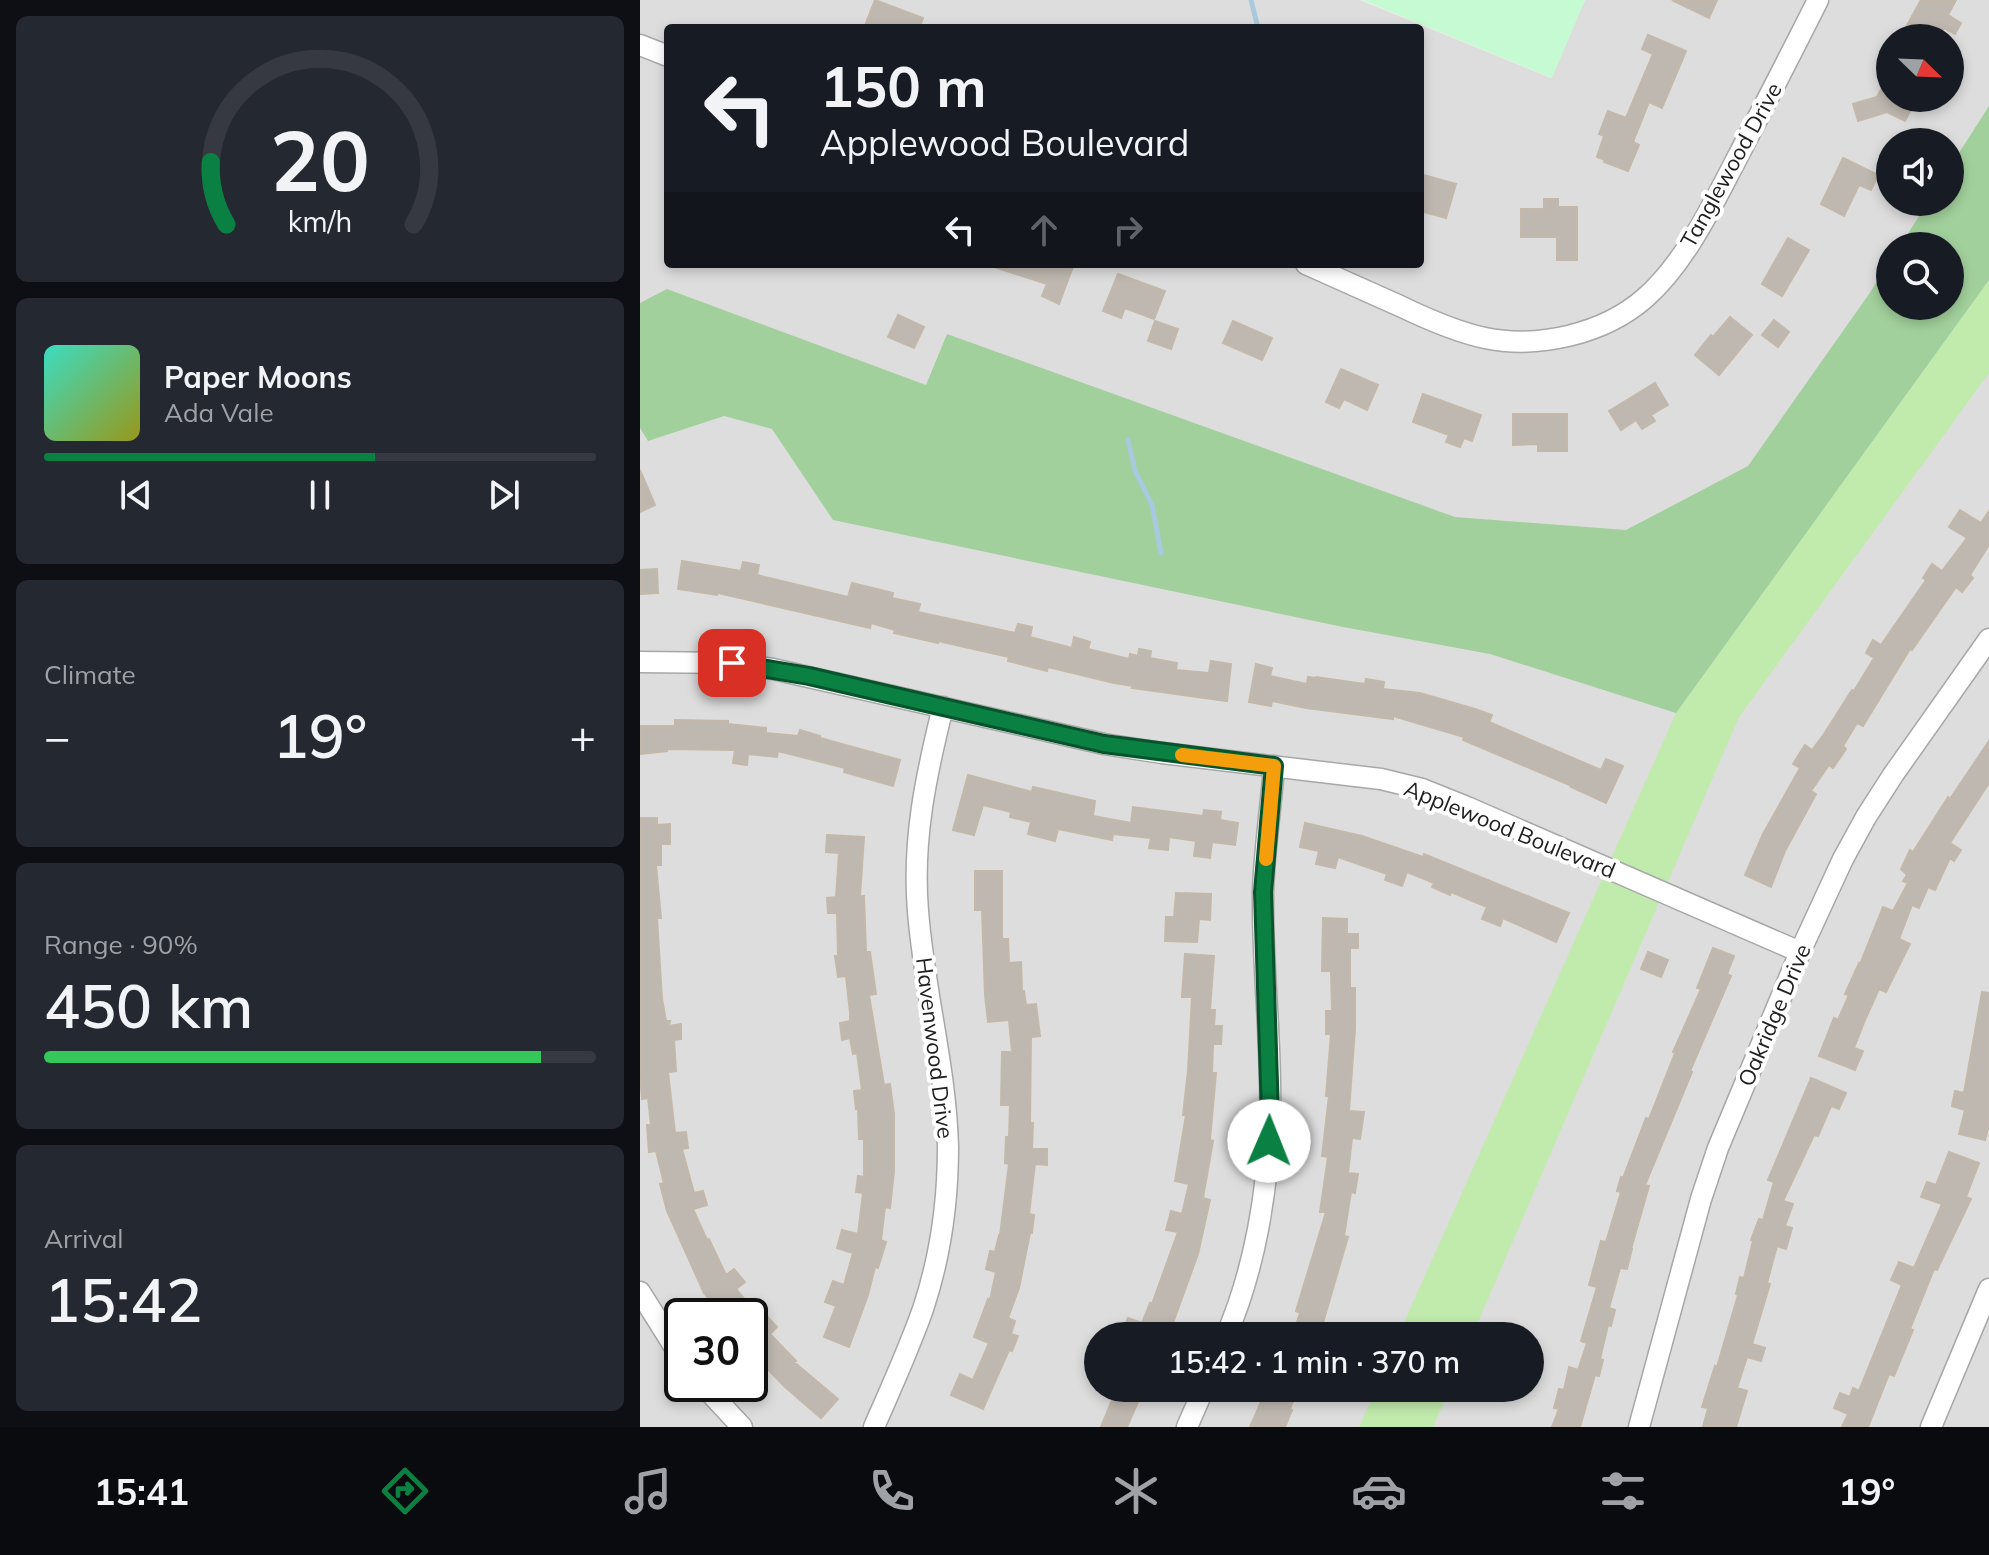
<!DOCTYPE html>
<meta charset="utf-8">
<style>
:root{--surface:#171b24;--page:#242831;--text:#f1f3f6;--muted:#9ea1a6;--line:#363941;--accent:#0b8043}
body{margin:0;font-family:Mulish,sans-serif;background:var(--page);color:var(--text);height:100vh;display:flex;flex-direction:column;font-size:30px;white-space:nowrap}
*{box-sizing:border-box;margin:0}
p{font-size:26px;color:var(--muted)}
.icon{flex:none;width:44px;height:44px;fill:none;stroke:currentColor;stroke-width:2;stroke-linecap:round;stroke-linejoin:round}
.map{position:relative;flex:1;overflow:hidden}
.drawer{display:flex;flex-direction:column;gap:16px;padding:16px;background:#0d0f14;width:640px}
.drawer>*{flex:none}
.top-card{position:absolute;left:24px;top:24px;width:760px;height:244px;border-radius:8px;box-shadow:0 4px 12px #0003;background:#171b24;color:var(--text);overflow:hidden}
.needle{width:52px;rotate:113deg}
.controls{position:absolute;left:1236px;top:24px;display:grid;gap:16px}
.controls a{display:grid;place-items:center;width:88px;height:88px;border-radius:50%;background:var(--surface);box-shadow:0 4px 12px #0003;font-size:40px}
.speed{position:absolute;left:24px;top:1298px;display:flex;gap:16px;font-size:40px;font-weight:700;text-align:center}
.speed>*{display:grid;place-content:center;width:104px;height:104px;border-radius:50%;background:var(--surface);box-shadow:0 4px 12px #0003;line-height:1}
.speed .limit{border:4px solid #111;border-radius:12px;background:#fff;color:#111}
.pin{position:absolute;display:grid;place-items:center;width:68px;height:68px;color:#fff;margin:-34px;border-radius:16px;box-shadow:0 4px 12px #0006}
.me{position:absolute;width:88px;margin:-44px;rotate:1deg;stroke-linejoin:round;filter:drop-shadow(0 0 6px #0008)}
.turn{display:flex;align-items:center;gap:28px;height:168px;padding:0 24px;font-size:36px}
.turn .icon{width:104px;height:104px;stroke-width:2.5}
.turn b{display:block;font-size:56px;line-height:68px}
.lanes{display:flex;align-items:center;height:76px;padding:0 24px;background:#0003;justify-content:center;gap:40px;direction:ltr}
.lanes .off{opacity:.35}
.big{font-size:60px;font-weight:600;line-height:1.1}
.drawer .widget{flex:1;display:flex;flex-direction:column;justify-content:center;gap:12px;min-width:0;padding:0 28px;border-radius:12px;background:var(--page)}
.drawer .dial{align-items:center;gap:0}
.dial svg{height:208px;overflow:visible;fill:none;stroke:var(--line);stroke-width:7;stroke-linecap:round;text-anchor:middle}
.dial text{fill:var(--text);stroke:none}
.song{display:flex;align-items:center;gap:24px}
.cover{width:96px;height:96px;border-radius:12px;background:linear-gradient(135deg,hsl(170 70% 55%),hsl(60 70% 35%))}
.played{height:8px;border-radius:4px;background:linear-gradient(90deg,var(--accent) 60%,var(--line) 60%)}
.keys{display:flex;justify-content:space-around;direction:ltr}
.heat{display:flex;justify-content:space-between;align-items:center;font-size:44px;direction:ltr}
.charge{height:12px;border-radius:6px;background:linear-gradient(90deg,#34c759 90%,var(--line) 0)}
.trip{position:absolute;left:444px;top:1322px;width:460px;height:80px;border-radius:40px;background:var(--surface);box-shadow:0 4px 12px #0003;font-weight:600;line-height:80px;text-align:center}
.dock{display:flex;height:128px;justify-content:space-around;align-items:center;background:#090b0e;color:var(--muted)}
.dock .icon{width:56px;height:56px}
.dock .current{color:var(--accent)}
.dock b{font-size:36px;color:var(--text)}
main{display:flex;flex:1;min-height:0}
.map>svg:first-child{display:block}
</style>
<main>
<section class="drawer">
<div class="widget dial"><svg viewBox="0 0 100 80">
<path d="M14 69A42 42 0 1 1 86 69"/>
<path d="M14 69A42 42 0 0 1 8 45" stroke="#0b8043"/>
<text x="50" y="56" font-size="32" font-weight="700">20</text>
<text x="50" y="72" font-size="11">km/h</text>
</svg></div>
<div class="widget">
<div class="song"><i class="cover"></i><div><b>Paper Moons</b><p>Ada Vale</p></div></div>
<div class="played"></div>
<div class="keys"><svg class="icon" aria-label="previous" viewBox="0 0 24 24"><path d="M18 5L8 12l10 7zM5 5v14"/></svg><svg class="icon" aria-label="pause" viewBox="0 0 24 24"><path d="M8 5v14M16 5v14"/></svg><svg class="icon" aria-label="next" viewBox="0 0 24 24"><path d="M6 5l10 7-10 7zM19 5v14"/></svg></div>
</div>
<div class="widget"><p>Climate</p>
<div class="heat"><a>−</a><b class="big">19°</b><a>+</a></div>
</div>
<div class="widget"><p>Range · 90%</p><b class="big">450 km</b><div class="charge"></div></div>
<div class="widget"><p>Arrival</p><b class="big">15:42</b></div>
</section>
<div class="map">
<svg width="1349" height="1427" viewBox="0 0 1349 1427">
<rect width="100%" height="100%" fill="#f1efe7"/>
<path fill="#dedddd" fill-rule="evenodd" d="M0,0H720L911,78L945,0H1349V1427H0ZM28,28H780V264H28ZM1250,38H1310V98H1250ZM1250,142H1310V202H1250ZM1250,246H1310V306H1250ZM42,1316H110V1384H42ZM458,1336H890V1388H458Z"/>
<path fill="#c1eaad" d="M1349,280V373L1099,717L832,1336H758L1036,713Z
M736,1388H810L793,1427H719Z"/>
<path fill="#a2d09c" d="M1349,106V280L1036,713L850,654L703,627L193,520L132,429L84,416L8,441L0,428V303L27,289L286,385L307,334L815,517L986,530L1108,466L1229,294L1250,261V306H1310V246H1260L1288,202H1310V167Z"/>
<path fill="#c5fad2" d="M722,0H945L912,78Z"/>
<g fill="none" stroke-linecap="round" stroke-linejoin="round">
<path stroke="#a8c9de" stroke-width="5" d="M611,0L618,28
M488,440L495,471L512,505L521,553"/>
</g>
<path fill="#beb8b0" stroke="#c3b8a9" stroke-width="2" d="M235,0L283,18L279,28H224Z
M1032,0H1077L1069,18Z
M1281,0H1316L1308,15L1321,23L1315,34L1304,28L1298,38H1260Z
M1008,35L1046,51L1022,108L1009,102L993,142L999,145L988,171L964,162L965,160L957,157L964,136L959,134L968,111L986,118L1013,54L1002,49Z
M1250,73V98H1263L1274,103L1265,121L1247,112L1218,121L1213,104L1237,97Z
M1203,158L1238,175L1231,190L1219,185L1204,216L1181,204Z
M780,174L816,184L806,218L780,211Z
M904,199H918V207H937V260H917V237H881V209H904Z
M1148,238L1169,250L1142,296L1122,284Z
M354,264H434L419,304L402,296L407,284L354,267Z
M478,274L525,291L514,319L485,308L481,318L463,311Z
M258,315L284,327L274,348L248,337Z
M1090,317L1112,335L1079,375L1055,355L1071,335L1073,337Z
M1134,320L1149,332L1138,347L1122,335Z
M515,321L538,329L531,349L508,341Z
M593,321L632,338L622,360L583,343Z
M701,369L738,385L727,410L704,399L699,408L686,402Z
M1015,383L1028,405L1011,415L1015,421L1002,429L996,420L981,430L969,411Z
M783,394L841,415L832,441L824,438L820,447L806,442L809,435L773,422Z
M873,414H927V451H898V444L873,445Z
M0,470L15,505L0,512Z
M1320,510L1341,523L1349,511V545L1330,575L1333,578L1322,592L1316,587L1272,650L1270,649L1223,726L1217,723L1203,746L1206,749L1193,768L1189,765L1171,791L1176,794L1145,851L1131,887L1105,875L1123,834L1160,768L1153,764L1165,745L1172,750L1184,734L1212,690L1214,691L1234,658L1226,653L1233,640L1241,645L1286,580L1283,578L1292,564L1302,571L1327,538L1309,527Z
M42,561L101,571L103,562L119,565L117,575L208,597L212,583L253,593L252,598L280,604L278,612L375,633L378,624L392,627L390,637L432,648L434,637L450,642L448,649L489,659L490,654L498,656L499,649L511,651L510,658L537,663L536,670L569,673L571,661L591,664L587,701L492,688L493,686L474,683L408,667L407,671L368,661L369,657L298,641V643L254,633L255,630L231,623L230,628L78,593L77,595L38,589Z
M17,569L18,593L0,594V570Z
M616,664L632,668L630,676L667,684L668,677L675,678L676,677L725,684L726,679L744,682L743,689L780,693L835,709L852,715L849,722L961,770L966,759L983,766L966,803L931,787L932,786L823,740L824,737L753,716V719L666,708L632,701L631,706L609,702Z
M35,720L88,721V724L126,728V733L158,736L160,730L180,736V738L260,760L253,786L204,772L205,768L138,751L137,757L108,754L107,765L93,763L95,750L27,749V751L0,754V726H35Z
M1349,741V783L1310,843L1321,850L1314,861L1310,858L1295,890L1288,887L1279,908L1272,905L1259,939L1270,944L1246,992L1239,989L1225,1020L1214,1048L1223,1051L1215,1070L1179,1056L1194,1018L1198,1020L1209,995L1205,994L1219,963L1220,964L1243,907L1253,911L1268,883L1263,881L1267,875L1261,869L1270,850L1273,852L1308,797L1310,799Z
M328,775L392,792L393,787L455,801L453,816L491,823L493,807L563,816L564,810L581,812L580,820L598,823L595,845L572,842L570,858L554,856L556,841L529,837L528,850L509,848L511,838L473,834L472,840L418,829L415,841L388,834L391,822L370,817L371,812L343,805L334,835L313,830Z
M0,818H17V825L30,824V844H21V865H16L21,918H17L22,999L26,1021H30L29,1026L41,1024V1039L34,1040L36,1071L28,1072L35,1133L46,1132L48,1148L42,1149L54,1193L63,1191L67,1205L53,1209L67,1240L69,1239L86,1275L94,1269L105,1282L96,1289L119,1317L124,1313L137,1327L130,1334L156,1361L154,1362L198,1399L181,1418L145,1387L110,1351V1316H83L64,1293L27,1211L20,1184L24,1183L16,1151L9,1152L7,1125H11L8,1098L2,1099L0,1073Z
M665,823L722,836L783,857L784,854L929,913L916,942L863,918L860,926L842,919L847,907L811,892L810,895L792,887L794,883L767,872L762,886L745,880L747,874L698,857L695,868L676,864L679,851L660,847Z
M187,835L224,837L220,896H224L226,952H230L236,994L229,995L244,1085L250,1084L254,1114V1171L250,1208L245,1207L241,1240L246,1242L238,1268L235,1267L228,1295L209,1347L184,1337L196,1306L185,1302L193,1281L204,1285L213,1253L197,1248L202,1230L218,1234L223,1193L216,1192L218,1176L224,1177V1139H219L218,1108L216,1109L214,1091L222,1090L217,1053L213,1054L210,1038L202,1040L200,1023L210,1021V1013L206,976L198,977L195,956H198L197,913H188L187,898L196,897L199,853L186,852Z
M335,871H362V939H368L369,963L381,962L382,991H384L386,1005L396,1004L400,1036L391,1037L390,1123H393L392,1149H407V1165L395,1164L389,1214L394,1215L392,1233H390L379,1288L368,1318L375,1321L371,1334L378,1336L372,1351L369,1350L343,1409L311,1395L320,1374L333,1380L349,1343L334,1337L348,1299L350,1300L356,1272L346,1269L350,1251L355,1252L359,1235H360L369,1164L365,1163L366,1137H369L370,1105H361L362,1052H372L369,1020L348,1022L345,995L342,910H335Z
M536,893L571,894L570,920L559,919L557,942L525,941L526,917H534Z
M683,918L707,919V934H718V948H710V988H715V1029L709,1111L724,1112L720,1139L712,1138L708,1173L718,1174L715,1193L711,1192L704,1236L708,1237L680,1333L656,1325L660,1313L656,1311L686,1212H680L688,1157L682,1156L689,1096H686L691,1034H686V1011H692L691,971H682Z
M1073,948L1094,956L1087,974L1091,976L1050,1071L1052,1072L1005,1185L1009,1186L991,1249H992L987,1269L980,1268L969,1308L975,1310L971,1326L968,1325L960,1359L963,1360L959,1376L955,1375L940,1427H912L919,1409L914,1408L919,1389L924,1390L929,1367L938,1370L947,1343L941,1341L957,1287L949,1285L961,1241L966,1242L981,1192L977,1191L981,1177L983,1178L1006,1118L1009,1119L1035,1053L1033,1052L1061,989L1057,988Z
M1008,952L1028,960L1021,977L1001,969Z
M545,954L574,956L570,1010H575L574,1026H582L581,1044H573L572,1073H576L570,1140L573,1141L563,1198L570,1200L558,1254L529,1334L532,1336H481L488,1318L502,1323L510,1303L512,1304L538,1232L526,1230L531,1211L542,1214L549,1184L535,1181L546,1115H543L548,1071L552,997H542Z
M1342,992L1349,993V1125L1345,1140L1319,1134L1325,1110L1312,1106L1315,1091L1324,1093Z
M1171,1078L1206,1093L1199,1109L1191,1106L1178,1136L1174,1135L1143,1201L1153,1204L1145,1226L1152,1228L1146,1249L1137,1246L1127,1283L1130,1284L1112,1344L1125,1348L1121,1361L1107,1357L1097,1388L1107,1391L1096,1427H1063L1068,1408L1062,1407L1075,1366L1077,1367L1098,1295L1096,1294L1100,1277L1104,1278L1113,1241L1111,1240L1119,1219L1123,1220L1134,1182L1128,1180Z
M1309,1152L1339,1163L1326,1197L1331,1199L1297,1270L1294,1269L1270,1329L1273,1330L1254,1376L1249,1374L1228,1427H1202L1208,1414L1194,1408L1200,1393L1210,1397L1213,1388L1219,1391L1262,1285L1251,1280L1259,1262L1274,1268L1302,1204L1281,1197L1287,1182L1296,1185Z
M477,1388H504L487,1427H461Z
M627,1388H658L650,1409L652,1410L645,1427H610Z"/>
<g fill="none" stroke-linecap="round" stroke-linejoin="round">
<defs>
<path id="street" d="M0,45L28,56
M666,264C697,278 729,292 760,306C787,319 816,332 845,338C898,349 964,334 1005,298C1044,264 1071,208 1095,162C1123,108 1151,54 1178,0
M0,662L92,663L133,669L464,744L522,753L741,779L782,789L827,807L1160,952
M0,1292L42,1359
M586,1336C615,1269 628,1190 630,1117C632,1043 622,968 623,893C624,851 631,808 634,766
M62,1384L102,1427
M234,1427C251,1388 269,1349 283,1309C300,1258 308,1201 308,1147C306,1068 284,990 278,911C272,841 286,775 303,707
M547,1427L564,1388
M999,1427L1061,1199L1078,1148L1160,952L1203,859L1226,817L1253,775L1349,639
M1291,1427L1349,1289"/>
</defs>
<use href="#street" stroke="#a7a7a7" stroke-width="23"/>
<use href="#street" stroke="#fff" stroke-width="20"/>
</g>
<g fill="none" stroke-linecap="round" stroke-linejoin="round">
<defs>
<path id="route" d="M92,663L169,676L464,744L634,766L623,892L630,1115L629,1141"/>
</defs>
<use href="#route" stroke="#07532c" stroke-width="20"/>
<use href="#route" stroke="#0b8043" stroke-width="14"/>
<path stroke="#f59e0b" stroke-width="14" d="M542,755L634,766L626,859"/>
</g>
<g text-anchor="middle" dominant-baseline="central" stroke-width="8" stroke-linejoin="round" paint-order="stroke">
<g font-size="22" fill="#202020" stroke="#fff">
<text transform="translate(1091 165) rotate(-61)">Tanglewood Drive</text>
<text transform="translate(870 829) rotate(22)">Applewood Boulevard</text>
<text transform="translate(1134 1015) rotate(-67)">Oakridge Drive</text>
<text transform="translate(295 1048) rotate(83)">Havenwood Drive</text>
</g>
</g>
</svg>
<div class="controls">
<a><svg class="needle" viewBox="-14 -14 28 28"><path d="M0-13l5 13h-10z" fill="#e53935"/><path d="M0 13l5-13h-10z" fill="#9ea1a6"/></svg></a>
<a><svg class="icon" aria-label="sound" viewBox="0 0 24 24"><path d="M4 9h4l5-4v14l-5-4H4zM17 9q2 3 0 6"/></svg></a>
<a><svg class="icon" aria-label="search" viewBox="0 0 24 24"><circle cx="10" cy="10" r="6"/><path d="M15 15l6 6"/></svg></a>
</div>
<div class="speed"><div class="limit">30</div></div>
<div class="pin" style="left:92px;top:663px;background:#d93025"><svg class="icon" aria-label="arrive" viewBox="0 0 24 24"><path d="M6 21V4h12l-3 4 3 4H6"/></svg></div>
<svg class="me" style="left:629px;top:1141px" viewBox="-20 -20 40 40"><circle r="19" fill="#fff"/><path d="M0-13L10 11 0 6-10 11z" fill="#0b8043"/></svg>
<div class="trip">15:42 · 1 min · 370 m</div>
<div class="top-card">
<div class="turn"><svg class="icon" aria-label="left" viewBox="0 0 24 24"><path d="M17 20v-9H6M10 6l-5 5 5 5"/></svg><div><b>150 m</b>Applewood Boulevard</div></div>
<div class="lanes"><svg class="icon" aria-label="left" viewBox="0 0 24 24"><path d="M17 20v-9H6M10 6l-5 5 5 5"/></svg><svg class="icon off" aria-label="ahead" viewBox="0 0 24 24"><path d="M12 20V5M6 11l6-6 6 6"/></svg><svg class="icon off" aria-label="right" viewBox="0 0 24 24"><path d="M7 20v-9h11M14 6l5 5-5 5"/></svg></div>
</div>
</div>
</main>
<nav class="dock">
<b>15:41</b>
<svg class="icon current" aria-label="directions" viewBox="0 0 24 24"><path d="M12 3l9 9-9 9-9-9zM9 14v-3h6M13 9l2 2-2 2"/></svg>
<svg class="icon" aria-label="music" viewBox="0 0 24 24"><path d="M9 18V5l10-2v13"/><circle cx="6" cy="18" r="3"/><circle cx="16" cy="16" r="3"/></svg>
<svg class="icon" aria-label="phone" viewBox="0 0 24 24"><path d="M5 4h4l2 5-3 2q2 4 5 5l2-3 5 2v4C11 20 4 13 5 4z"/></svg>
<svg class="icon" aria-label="climate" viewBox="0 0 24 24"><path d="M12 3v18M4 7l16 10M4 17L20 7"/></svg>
<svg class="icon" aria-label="car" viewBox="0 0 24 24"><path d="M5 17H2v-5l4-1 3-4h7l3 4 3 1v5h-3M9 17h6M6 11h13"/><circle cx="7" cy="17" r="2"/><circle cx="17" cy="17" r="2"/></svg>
<svg class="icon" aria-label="filters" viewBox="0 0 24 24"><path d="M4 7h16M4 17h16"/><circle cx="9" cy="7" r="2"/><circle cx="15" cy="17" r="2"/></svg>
<b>19°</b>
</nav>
